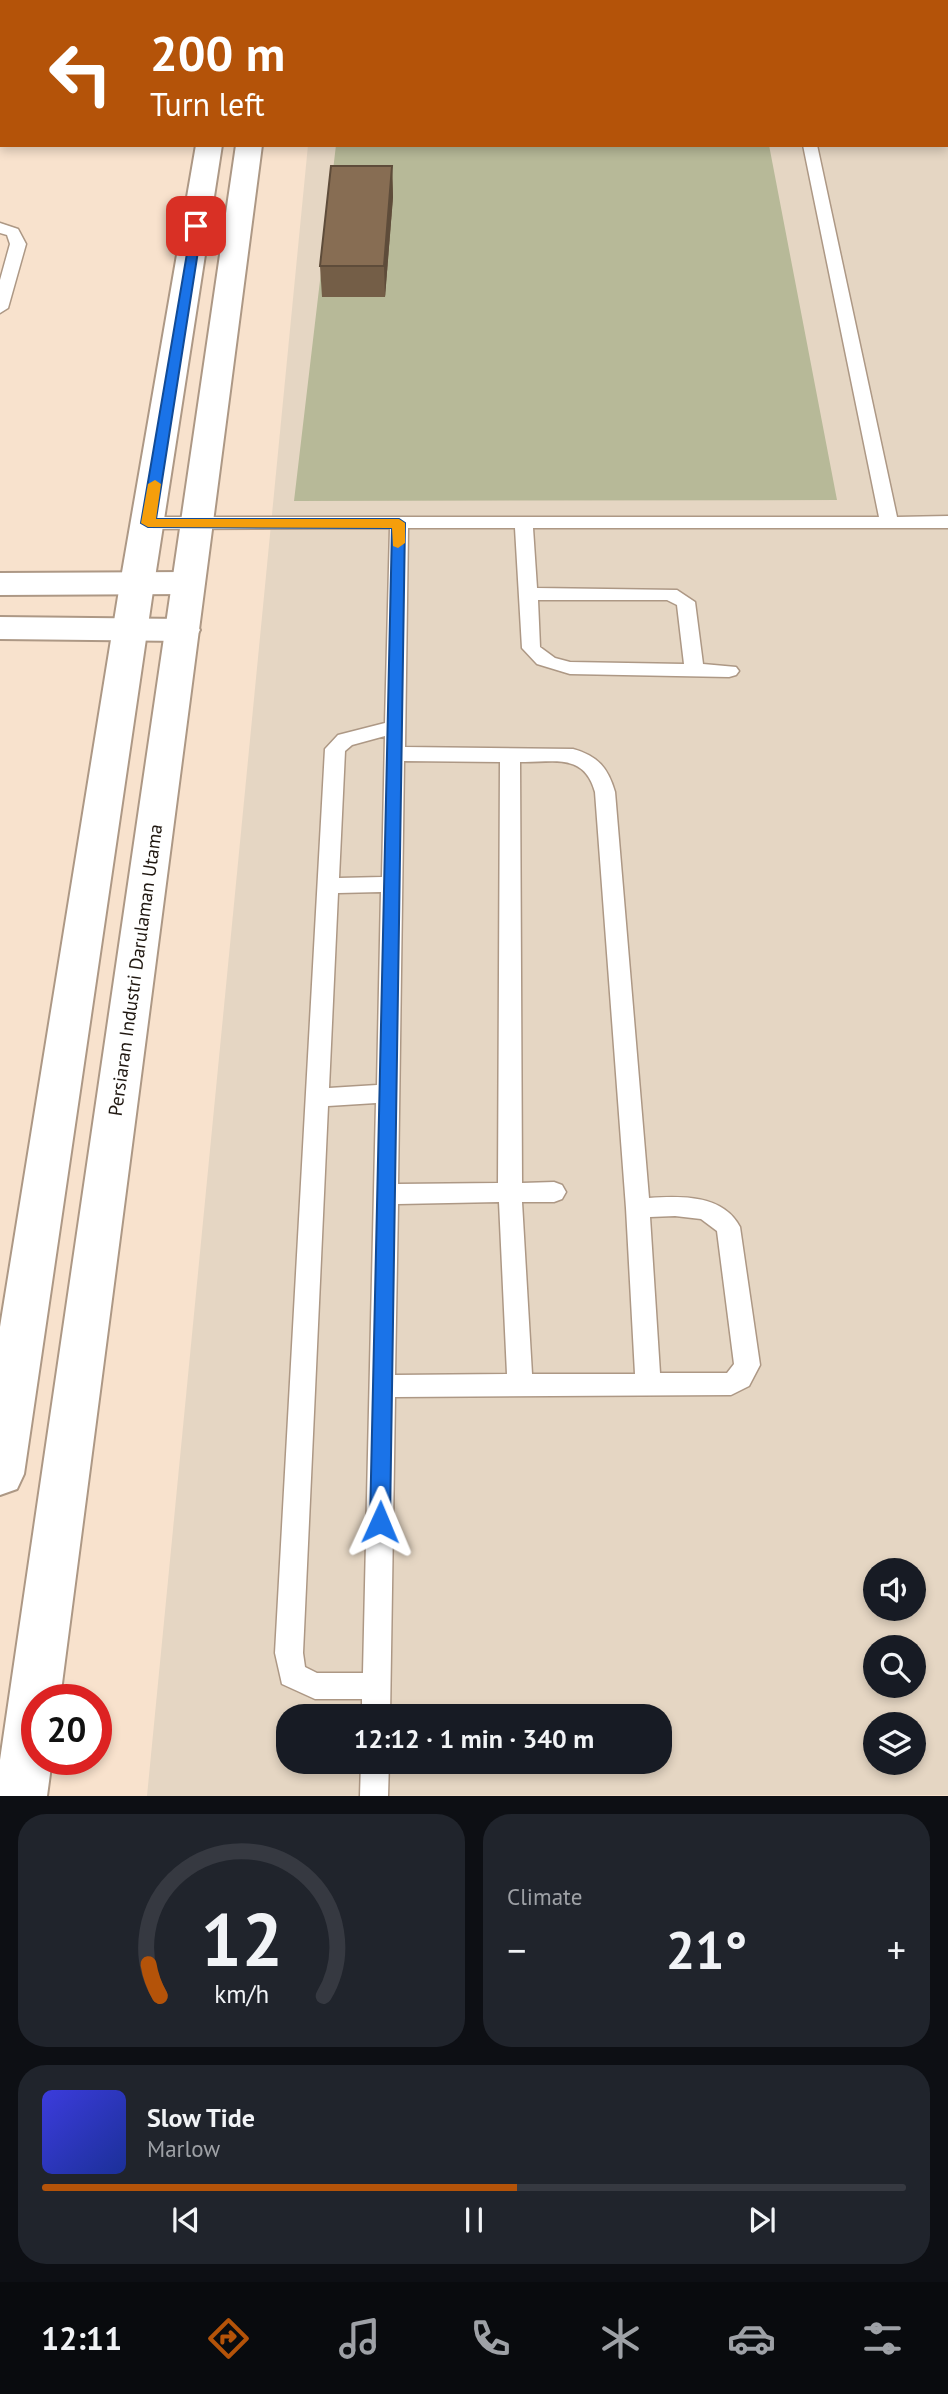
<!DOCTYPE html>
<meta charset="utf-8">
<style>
:root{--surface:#171b24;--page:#20242c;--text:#f1f3f6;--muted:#9ea1a6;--line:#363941;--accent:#b45309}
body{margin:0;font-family:"PT Sans",sans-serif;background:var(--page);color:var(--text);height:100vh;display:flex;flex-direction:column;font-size:26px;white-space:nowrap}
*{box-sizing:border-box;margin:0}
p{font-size:23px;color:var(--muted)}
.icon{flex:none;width:38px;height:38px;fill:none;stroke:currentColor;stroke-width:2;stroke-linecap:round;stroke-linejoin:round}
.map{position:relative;height:1796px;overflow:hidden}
.side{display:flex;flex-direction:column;gap:18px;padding:18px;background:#0d0f14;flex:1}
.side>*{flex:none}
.hud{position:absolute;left:0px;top:0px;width:948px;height:147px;box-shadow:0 4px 10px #0003;background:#b45309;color:#fff;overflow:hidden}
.tools{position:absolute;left:863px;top:1558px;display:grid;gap:14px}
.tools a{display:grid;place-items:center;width:63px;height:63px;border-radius:50%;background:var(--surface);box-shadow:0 4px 10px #0003;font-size:35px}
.speed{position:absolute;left:21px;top:1684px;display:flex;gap:14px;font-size:35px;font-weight:700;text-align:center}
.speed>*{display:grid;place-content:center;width:91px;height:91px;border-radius:50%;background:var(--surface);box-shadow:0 4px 10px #0003;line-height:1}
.speed .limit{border:10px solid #d22;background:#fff;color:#111}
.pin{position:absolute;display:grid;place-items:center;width:60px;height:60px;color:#fff;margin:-30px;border-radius:14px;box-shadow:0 4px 10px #0006}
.me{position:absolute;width:77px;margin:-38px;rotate:1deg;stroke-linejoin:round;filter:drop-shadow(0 0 5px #0008)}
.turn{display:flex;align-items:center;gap:24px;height:147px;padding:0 35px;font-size:32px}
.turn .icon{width:91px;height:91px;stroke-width:2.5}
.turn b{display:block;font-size:49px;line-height:60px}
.big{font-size:52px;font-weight:700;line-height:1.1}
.side .widget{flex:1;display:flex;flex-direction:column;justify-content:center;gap:10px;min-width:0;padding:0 24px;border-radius:28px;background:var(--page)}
.side .dial{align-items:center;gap:0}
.dial svg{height:182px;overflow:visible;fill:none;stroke:var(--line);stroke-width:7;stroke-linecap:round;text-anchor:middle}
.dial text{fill:var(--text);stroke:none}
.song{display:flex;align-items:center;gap:21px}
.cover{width:84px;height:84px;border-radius:10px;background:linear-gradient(135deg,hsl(240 70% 55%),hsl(230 70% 35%))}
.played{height:7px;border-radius:4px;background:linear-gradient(90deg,var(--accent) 55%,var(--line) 55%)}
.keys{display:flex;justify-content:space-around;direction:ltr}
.heat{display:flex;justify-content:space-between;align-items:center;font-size:38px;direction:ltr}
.side .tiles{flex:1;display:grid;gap:18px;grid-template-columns:1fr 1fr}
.widget:last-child{grid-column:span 2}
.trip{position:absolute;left:276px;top:1704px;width:396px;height:70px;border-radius:28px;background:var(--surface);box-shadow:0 4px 10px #0003;font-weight:700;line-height:70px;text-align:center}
.dock{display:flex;height:112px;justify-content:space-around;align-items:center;background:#090b0e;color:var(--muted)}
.dock .icon{width:49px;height:49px}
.dock .on{color:var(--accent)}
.dock b{font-size:32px;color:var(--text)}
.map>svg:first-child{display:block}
</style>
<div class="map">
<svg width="948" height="1796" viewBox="0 0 948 1796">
<rect width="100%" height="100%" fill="#f8e2cd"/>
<path fill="#e5d6c3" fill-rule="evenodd" d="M323,0H948V1795L147,1796L308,145H947V2ZM875,1570H914V1608H875ZM875,1647H914V1685H875ZM289,1717H660V1762H289ZM875,1724H914V1762H875Z"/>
<path fill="#b7b998" d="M353,0H742L743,2H353Z
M336,145H769L837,500L294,501Z"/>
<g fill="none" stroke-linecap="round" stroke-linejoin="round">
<defs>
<path id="service" d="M776,0H790V2H776Z
M803,145H817L897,517L948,516V528H533L537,588L677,590L695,602L703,664L736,667L739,671L736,675L729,677L570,674L537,664L522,648L515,528H408L405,747L573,749C598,756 608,768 615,792L649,1198C680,1196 723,1194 740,1227L760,1365L749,1386L731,1395L395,1397L390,1717H362V1699H315L282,1684L275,1653L325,749L338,735L385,723L390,528L148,529L139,523L148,517H879ZM538,600H667L677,605L684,664L570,662L555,658L540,647ZM385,736L382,877L339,878L345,751L352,745ZM404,761L500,762L498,1183L398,1184ZM520,762C553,763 584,752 595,792L626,1208L635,1374H532L522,1202H554L562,1199L566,1192L562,1185L554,1182L522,1183ZM381,892L377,1085L329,1088L338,893ZM376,1103L363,1673H317L305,1667L303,1653L328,1106ZM499,1202L507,1374L395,1375L398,1204ZM675,1216L701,1219L717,1231L734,1364L727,1373H660L650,1217Z
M0,223L18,229L26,244L8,308L0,313V280L10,244L7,235L0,233Z
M361,1762H389L388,1796H360Z"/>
<path id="minor" d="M188,572L200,575L205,583L200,591L188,594L0,595V573Z
M0,617L183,619L195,622L200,630L195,638L183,641L0,639Z"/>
<path id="tertiary" d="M221,0H245V2H221Z
M256,0H280V2H256Z
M196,145H222L154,584L24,1474L17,1489L0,1495V1327L120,584Z
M236,145H262L60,1699H37V1759H52L47,1796H0V1760Z"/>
</defs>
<use href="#service" stroke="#ad9885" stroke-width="3"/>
<use href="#minor" stroke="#ad9885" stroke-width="4"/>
<use href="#tertiary" stroke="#ad9885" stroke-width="4"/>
<use href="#service" fill="#fff" fill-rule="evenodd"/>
<use href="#minor" fill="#fff" fill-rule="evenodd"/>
<use href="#tertiary" fill="#fff" fill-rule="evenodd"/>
</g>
<path fill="#745e47" d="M392,166L393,197L385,297H322L320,266Z"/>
<path fill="#5e4c3a" d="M392,166L393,197L385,297L384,266Z"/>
<path fill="#876d53" stroke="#5e4c3a" stroke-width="2" d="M331,166H392L384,266H320Z"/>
<path fill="#1a73e8" stroke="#114b97" stroke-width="2" d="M192,224L202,226L156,519H399L405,523L390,1522L387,1529L380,1532L373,1529L370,1522L392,528L148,527L141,523Z"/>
<path fill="#f59e0b" d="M155,480L161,484L156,519H399L405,523V543L398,548L393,546L392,528L148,527L141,523L148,484Z"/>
<g text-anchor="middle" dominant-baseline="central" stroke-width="6" stroke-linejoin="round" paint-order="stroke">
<g font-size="19" fill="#1f1710" stroke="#fff">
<text transform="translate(135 970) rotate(-82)">Persiaran Industri Darulaman Utama</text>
</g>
</g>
</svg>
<div class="tools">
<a><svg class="icon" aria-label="sound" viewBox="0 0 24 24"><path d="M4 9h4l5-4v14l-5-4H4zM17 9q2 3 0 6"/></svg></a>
<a><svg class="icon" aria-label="search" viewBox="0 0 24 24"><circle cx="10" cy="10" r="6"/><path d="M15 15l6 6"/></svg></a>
<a><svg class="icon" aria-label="layers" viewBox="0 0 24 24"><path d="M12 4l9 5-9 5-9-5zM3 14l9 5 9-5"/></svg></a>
</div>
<div class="speed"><div class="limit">20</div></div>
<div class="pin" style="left:196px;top:226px;background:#d93025"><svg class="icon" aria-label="arrive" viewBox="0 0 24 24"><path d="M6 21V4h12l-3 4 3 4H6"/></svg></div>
<svg class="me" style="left:380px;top:1522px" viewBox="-20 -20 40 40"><path d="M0-17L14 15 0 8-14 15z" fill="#1a73e8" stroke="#fff" stroke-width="4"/></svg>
<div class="trip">12:12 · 1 min · 340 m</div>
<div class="hud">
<div class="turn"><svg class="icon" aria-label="left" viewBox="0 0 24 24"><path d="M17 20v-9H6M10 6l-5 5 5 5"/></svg><div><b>200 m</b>Turn left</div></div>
</div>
</div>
<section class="side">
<div class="tiles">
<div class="widget dial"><svg viewBox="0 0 100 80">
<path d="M14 69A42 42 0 1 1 86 69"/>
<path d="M14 69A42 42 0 0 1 9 55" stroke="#b45309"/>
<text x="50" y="56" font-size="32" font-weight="700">12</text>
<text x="50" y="72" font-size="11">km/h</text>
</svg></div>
<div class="widget"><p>Climate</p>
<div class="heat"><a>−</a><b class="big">21°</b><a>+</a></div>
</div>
<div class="widget">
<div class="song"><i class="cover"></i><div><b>Slow Tide</b><p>Marlow</p></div></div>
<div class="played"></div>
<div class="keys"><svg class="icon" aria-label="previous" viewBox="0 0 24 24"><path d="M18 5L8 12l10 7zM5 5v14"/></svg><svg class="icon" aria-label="pause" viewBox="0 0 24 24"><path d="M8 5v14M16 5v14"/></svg><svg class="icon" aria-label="next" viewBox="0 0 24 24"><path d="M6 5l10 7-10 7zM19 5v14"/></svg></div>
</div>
</div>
</section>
<nav class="dock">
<b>12:11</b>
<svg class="icon on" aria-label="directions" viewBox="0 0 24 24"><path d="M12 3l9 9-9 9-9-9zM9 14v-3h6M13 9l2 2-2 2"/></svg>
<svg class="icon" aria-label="music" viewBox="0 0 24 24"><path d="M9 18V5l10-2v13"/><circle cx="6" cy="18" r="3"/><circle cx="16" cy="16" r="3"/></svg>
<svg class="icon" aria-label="phone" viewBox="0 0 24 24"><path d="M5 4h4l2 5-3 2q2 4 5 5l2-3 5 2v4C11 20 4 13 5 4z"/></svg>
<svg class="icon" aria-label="climate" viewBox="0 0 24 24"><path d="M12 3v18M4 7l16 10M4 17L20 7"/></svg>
<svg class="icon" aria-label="car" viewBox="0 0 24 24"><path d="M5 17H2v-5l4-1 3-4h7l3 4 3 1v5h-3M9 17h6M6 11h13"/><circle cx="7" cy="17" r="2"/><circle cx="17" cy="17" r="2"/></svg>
<svg class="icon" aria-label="filters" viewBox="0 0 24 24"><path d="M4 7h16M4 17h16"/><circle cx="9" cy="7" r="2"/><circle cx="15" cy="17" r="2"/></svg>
</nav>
